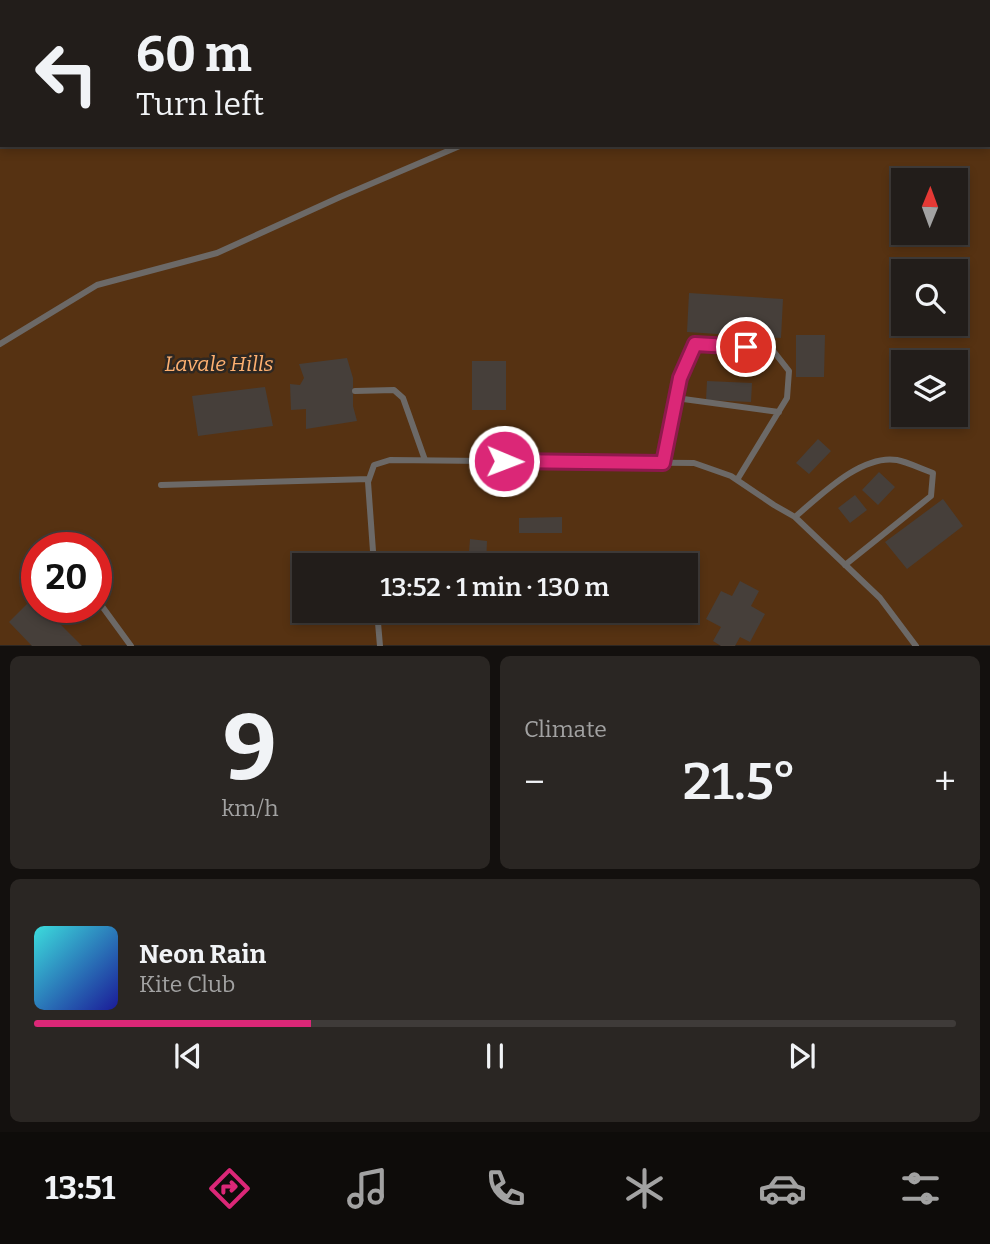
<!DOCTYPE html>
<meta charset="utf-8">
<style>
:root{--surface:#221d1a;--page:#2a2623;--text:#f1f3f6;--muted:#a2a2a2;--line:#3f3b39;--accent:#db2777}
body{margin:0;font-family:Bitter,serif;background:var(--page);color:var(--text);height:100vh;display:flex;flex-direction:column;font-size:26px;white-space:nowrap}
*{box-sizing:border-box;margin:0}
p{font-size:23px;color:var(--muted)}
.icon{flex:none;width:38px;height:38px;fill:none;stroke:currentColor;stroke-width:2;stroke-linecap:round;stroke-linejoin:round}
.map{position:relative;height:646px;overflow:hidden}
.panel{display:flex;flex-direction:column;gap:10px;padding:10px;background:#13100e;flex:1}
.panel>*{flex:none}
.top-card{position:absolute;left:0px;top:0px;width:990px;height:147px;box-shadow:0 4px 10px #0003,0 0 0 2px var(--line);background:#221d1a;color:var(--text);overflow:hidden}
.needle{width:46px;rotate:1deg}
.fabs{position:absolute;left:891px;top:168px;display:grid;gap:14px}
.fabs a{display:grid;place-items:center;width:77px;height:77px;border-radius:0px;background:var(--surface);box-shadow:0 4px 10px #0003,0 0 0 2px var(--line);font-size:35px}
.speed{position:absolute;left:21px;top:532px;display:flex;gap:14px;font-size:35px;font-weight:700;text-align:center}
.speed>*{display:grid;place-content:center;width:91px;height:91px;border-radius:50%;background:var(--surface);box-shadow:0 4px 10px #0003,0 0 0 2px var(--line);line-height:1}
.speed .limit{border:10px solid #d22;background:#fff;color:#111}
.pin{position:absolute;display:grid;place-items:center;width:60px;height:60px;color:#fff;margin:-30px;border:4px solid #fff;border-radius:50%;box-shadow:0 2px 7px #0007}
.me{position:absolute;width:77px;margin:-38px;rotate:91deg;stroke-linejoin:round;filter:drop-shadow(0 0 5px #0008)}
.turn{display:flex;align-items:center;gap:24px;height:147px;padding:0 21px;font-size:32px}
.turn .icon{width:91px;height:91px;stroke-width:2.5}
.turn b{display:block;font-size:49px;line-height:60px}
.big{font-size:52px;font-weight:600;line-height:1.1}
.panel .card{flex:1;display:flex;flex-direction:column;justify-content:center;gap:10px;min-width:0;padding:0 24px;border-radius:10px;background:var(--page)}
.panel .dial{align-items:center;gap:0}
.dial b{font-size:91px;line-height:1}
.song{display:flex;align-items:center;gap:21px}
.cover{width:84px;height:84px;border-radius:10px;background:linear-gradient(135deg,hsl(180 70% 55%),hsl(240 70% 35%))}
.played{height:7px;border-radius:4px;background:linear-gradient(90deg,var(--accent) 30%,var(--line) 30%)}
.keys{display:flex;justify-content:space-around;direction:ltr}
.heat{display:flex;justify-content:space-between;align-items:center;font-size:38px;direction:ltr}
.panel .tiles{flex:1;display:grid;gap:10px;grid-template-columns:1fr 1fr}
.card:last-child{grid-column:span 2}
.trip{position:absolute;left:292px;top:553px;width:406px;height:70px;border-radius:0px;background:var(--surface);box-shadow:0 4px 10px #0003,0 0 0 2px var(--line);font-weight:600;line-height:70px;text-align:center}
.dock{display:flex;height:112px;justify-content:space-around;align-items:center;background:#0e0c0a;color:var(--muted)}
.dock .icon{width:49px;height:49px}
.dock .on{color:var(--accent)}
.dock b{font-size:32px;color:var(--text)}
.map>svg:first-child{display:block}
</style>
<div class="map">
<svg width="990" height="646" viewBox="0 0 990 646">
<rect width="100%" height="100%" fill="#2d2722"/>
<path fill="#563212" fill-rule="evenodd" d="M0,0H990V645H0ZM2,2H989V145H2ZM903,180H956V233H903ZM903,271H956V324H903ZM903,362H956V415H903ZM37,548H96V607H37ZM304,565H686V611H304Z"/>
<path fill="#463f3a" d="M689,293L783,299L781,338L687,332Z
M796,335H825L824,377H796Z
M347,358L353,378V406L357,421L306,429V409L291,410L290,384L300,385L304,378L299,364Z
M472,361H506V410H472Z
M707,381L752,383L751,402L706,400Z
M265,387L273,426L198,436L192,396Z
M818,439L831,451L809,474L796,463Z
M879,472L895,487L878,505L862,490Z
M855,495L867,510L850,523L838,508Z
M943,499L963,526L907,569L885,542Z
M562,517V533H519V518Z
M470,539L487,541L486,565H468Z
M514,559H572V565H514Z
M740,581L759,591L751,606L765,614L750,642L740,637L735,646H721L713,641L721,627L706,619L721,591L732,596Z
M33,598L37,601V607H43L82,646H32L9,622Z"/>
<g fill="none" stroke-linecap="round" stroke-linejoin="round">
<path stroke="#6c6967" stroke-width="6" d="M186,2L193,0
M0,48H2
M989,141L990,142
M0,344L97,285L217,253L340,197L462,145
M355,391L394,390L403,398L425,460
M676,398L779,412
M662,463L680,378L695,344L771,348L789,371L787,398L737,480
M161,485L369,479
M795,517C820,496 861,454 897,460C908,462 921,469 933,473L931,496L845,565
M374,565L368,482L374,465L390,460L694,463L731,476L774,505L795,517L880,598L916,646
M96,598L131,646
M377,611L380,646"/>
</g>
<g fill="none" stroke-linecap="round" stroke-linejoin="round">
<defs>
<path id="route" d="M504,461L663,463L680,378L695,344L746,347"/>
</defs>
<use href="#route" stroke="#8e194d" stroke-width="18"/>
<use href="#route" stroke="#db2777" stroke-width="12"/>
</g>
<g text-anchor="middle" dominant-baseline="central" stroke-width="5" stroke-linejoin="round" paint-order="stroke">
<g font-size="21" font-style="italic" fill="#feb070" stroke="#2d2722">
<text x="219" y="364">Lavale Hills</text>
</g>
</g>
</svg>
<div class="fabs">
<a><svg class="needle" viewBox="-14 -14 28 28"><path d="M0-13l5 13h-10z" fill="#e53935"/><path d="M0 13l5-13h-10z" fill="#a2a2a2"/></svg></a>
<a><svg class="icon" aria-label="search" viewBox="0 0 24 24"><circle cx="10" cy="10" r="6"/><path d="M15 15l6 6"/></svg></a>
<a><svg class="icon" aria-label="layers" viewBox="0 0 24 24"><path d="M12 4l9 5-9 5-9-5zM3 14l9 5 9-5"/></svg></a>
</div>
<div class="speed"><div class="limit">20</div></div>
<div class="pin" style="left:746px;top:347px;background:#d93025"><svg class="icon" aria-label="arrive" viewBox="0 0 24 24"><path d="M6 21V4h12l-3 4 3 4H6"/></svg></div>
<svg class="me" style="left:504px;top:461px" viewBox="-20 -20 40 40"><circle r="17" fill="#db2777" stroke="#fff" stroke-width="3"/><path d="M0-11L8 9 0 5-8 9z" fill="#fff"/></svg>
<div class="trip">13:52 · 1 min · 130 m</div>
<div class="top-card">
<div class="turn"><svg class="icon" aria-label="left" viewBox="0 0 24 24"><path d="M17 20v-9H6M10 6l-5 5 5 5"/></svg><div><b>60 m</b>Turn left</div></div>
</div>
</div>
<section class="panel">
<div class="tiles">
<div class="card dial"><b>9</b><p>km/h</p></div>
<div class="card"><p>Climate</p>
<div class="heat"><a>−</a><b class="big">21.5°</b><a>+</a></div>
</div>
<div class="card">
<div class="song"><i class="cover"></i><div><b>Neon Rain</b><p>Kite Club</p></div></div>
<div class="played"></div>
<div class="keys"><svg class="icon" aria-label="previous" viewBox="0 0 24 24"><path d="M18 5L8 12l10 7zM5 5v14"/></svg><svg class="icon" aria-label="pause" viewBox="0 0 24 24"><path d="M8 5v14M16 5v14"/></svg><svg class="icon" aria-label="next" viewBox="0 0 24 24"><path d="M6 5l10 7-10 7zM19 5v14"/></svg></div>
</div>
</div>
</section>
<nav class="dock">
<b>13:51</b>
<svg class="icon on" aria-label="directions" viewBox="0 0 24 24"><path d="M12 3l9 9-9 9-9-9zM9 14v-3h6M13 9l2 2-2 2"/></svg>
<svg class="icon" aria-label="music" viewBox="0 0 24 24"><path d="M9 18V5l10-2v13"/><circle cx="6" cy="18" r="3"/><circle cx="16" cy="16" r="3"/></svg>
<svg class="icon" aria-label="phone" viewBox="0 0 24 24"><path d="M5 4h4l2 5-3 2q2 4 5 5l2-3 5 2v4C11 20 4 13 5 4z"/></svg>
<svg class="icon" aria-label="climate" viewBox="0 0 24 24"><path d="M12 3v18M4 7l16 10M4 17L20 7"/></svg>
<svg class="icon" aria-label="car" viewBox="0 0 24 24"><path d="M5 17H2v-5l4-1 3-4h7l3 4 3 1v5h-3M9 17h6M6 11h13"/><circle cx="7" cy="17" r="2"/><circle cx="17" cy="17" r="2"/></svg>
<svg class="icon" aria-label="filters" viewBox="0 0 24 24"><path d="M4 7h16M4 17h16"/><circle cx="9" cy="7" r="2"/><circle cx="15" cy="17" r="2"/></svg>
</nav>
